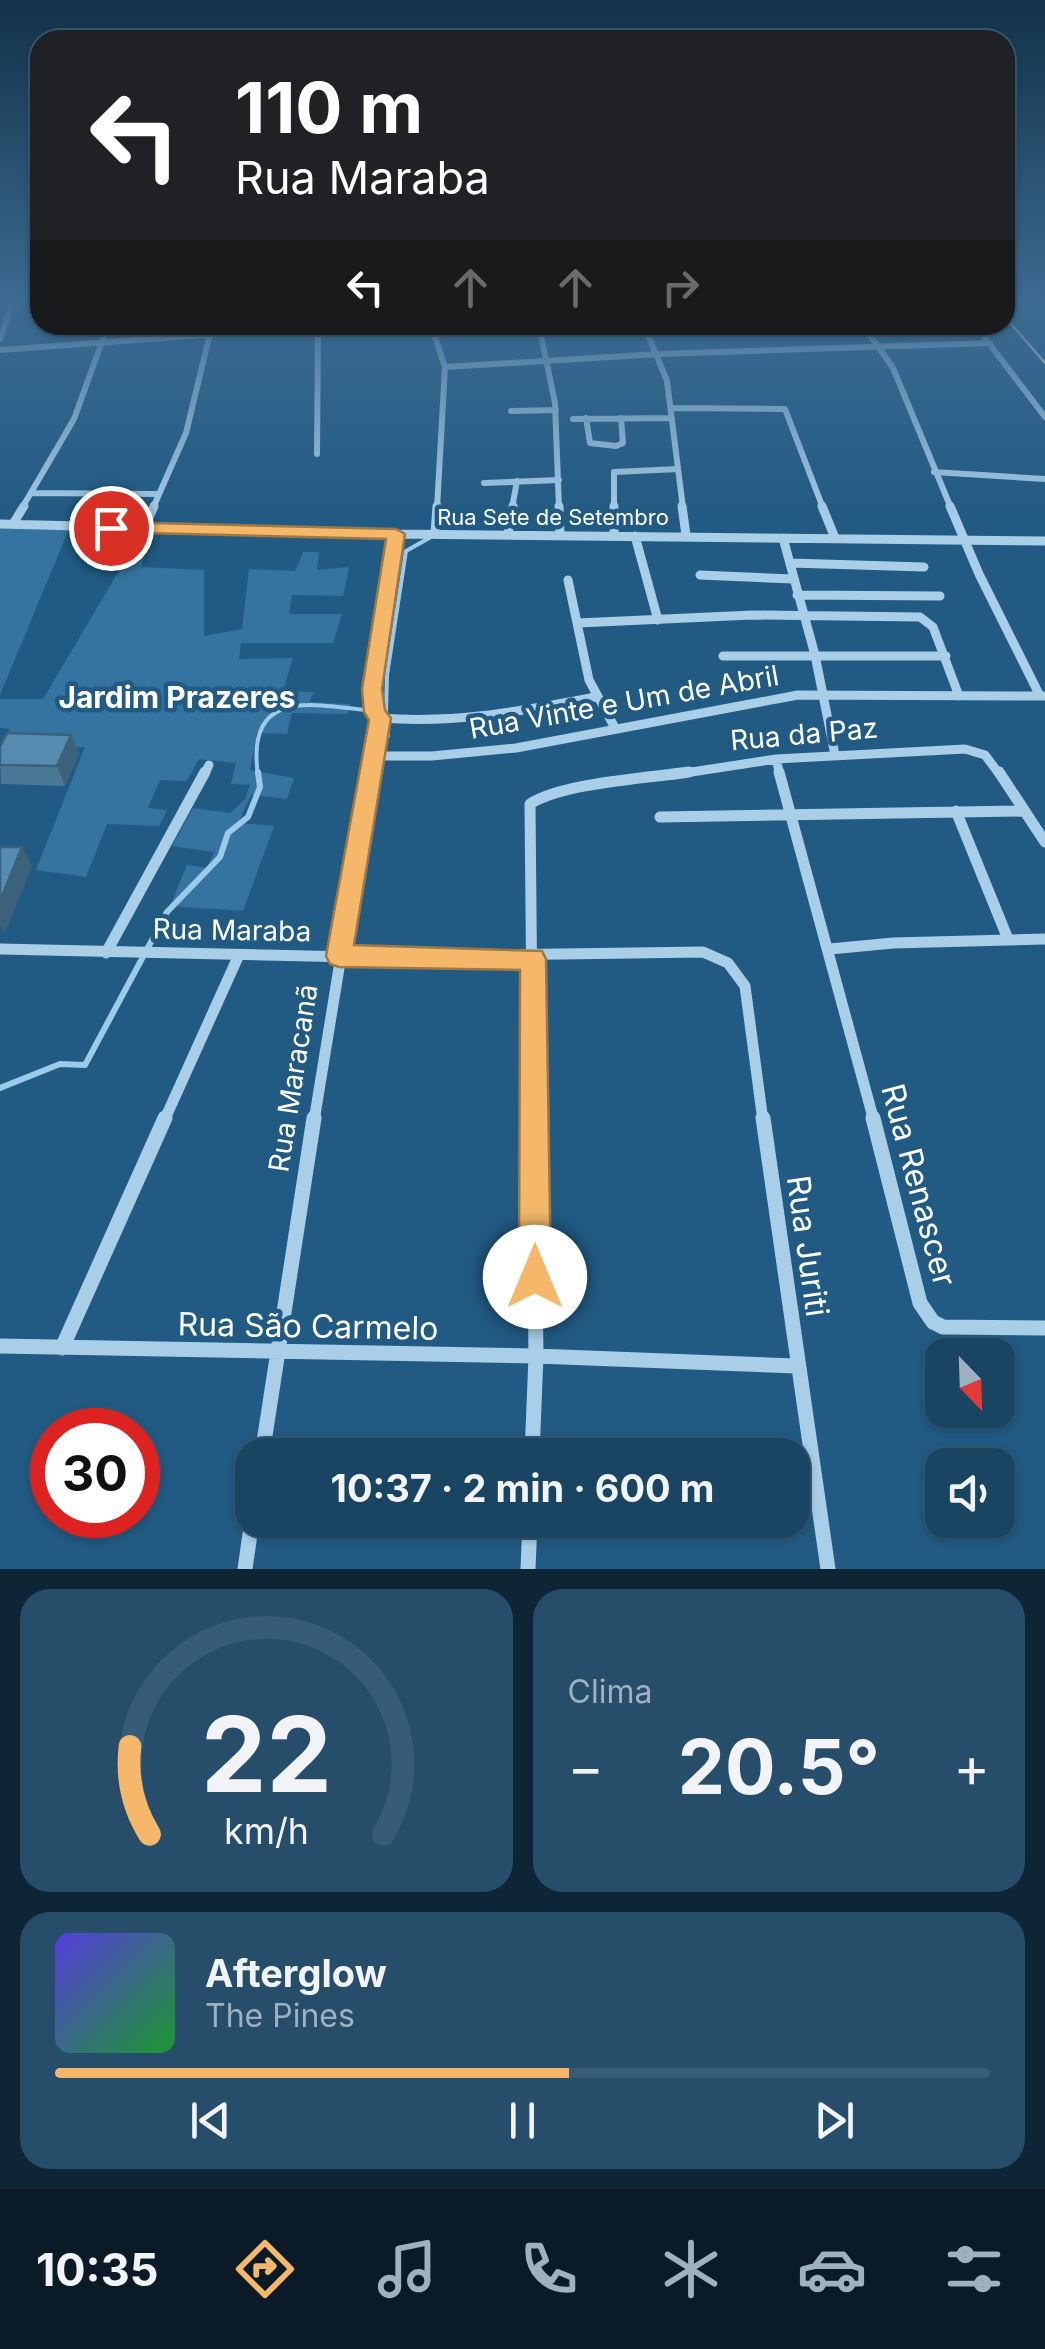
<!DOCTYPE html>
<html lang="pt">
<meta charset="utf-8">
<style>
:root{--surface:#194462;--page:#264e6b;--text:#f1f3f6;--muted:#9fb0be;--line:#375c77;--accent:#f5b86a}
body{margin:0;font-family:Inter,sans-serif;background:var(--page);color:var(--text);height:100vh;display:flex;flex-direction:column;font-size:38px;white-space:nowrap}
*{box-sizing:border-box;margin:0}
p{font-size:32px;color:var(--muted)}
.icon{flex:none;width:55px;height:55px;fill:none;stroke:currentColor;stroke-width:2;stroke-linecap:round;stroke-linejoin:round}
.map{position:relative;height:1569px;overflow:hidden}
.side{display:flex;flex-direction:column;gap:20px;padding:20px;background:#0e2536;flex:1}
.side>*{flex:none}
.banner{position:absolute;left:30px;top:30px;width:985px;height:305px;border-radius:30px;box-shadow:0 2px 8px #0004,0 0 0 2px var(--line);background:#202124;color:#fff;overflow:hidden}
.needle{width:65px;rotate:157deg}
.buttons{position:absolute;left:925px;top:1338px;display:grid;gap:20px}
.buttons a{display:grid;place-items:center;width:90px;height:90px;border-radius:20px;background:var(--surface);box-shadow:0 2px 8px #0004,0 0 0 2px var(--line);font-size:50px}
.speed{position:absolute;left:30px;top:1408px;display:flex;gap:20px;font-size:50px;font-weight:700;text-align:center}
.speed>*{display:grid;place-content:center;width:130px;height:130px;border-radius:50%;background:var(--surface);box-shadow:0 2px 8px #0004,0 0 0 2px var(--line);line-height:1}
.speed .limit{border:15px solid #d22;background:#fff;color:#111}
.pin{position:absolute;display:grid;place-items:center;width:85px;height:85px;color:#fff;margin:-42px;border:5px solid #fff;border-radius:50%;box-shadow:0 2px 10px #0007}
.me{position:absolute;width:110px;margin:-55px;rotate:0deg;stroke-linejoin:round;filter:drop-shadow(0 0 8px #0008)}
.turn{display:flex;align-items:center;gap:35px;height:210px;padding:0 40px;font-size:45px}
.turn .icon{width:130px;height:130px;stroke-width:2.5}
.turn b{display:block;font-size:70px;line-height:85px}
.lanes{display:flex;align-items:center;height:95px;padding:0 40px;background:#0003;justify-content:center;gap:50px;direction:ltr}
.lanes .off{opacity:.35}
.big{font-size:75px;font-weight:700;line-height:1.1}
.side .widget{flex:1;display:flex;flex-direction:column;justify-content:center;gap:15px;min-width:0;padding:0 35px;border-radius:30px;background:var(--page)}
.side .dial{align-items:center;gap:0}
.dial svg{height:260px;overflow:visible;fill:none;stroke:var(--line);stroke-width:7;stroke-linecap:round;text-anchor:middle}
.dial text{fill:var(--text);stroke:none}
.song{display:flex;align-items:center;gap:30px}
.cover{width:120px;height:120px;border-radius:15px;background:linear-gradient(135deg,hsl(250 70% 55%),hsl(130 70% 35%))}
.played{height:10px;border-radius:5px;background:linear-gradient(90deg,var(--accent) 55%,var(--line) 55%)}
.keys{display:flex;justify-content:space-around;direction:ltr}
.heat{display:flex;justify-content:space-between;align-items:center;font-size:55px;direction:ltr}
.side .tiles{flex:1;display:grid;gap:20px;grid-template-columns:1fr 1fr}
.widget:last-child{grid-column:span 2}
.trip{position:absolute;left:235px;top:1438px;width:575px;height:100px;border-radius:30px;background:var(--surface);box-shadow:0 2px 8px #0004,0 0 0 2px var(--line);font-weight:700;line-height:100px;text-align:center}
.tabs{display:flex;height:160px;justify-content:space-around;align-items:center;background:#0a1b27;color:var(--muted)}
.tabs .icon{width:70px;height:70px}
.tabs .current{color:var(--accent)}
.tabs b{font-size:45px;color:var(--text)}
.map>svg:first-child{display:block}
</style>
<div class="map">
<svg width="1045" height="1569" viewBox="0 0 1045 1569">
<rect width="100%" height="100%" fill="#215a82"/>
<path fill="#3574a0" d="M0,528L69,529L0,695Z
M142,532H152L141,567L204,570V636L242,629L249,569L295,571L303,552H319L317,570L349,567L343,596L292,595L289,614H342L333,643H241L239,659L293,658L283,691L314,692L309,702L350,704L348,714L292,713L287,734L257,733L250,770L294,778L287,799L251,795L238,823L274,826L243,911L170,906L187,865L207,868L214,852L172,846L193,808L230,813L245,799L250,785L231,784L236,763L199,759L187,781L160,780L148,808L167,810L159,826L107,824L86,877L36,870L85,747L2,745L10,729L0,728V699H43Z"/>
<g fill="none" stroke-linecap="round" stroke-linejoin="round">
<path stroke="#9ccbe9" stroke-width="4" d="M386,712L387,675L406,551L431,537
M258,775C244,680 324,708 386,712L388,736"/>
<path stroke="#9ccbe9" stroke-width="6" d="M0,1088L60,1064L85,1065L167,912L220,857L228,833L248,817L260,787L258,772"/>
<path stroke="#a8cee8" stroke-width="6" d="M431,325L445,367L437,508
M539,325L555,403L559,508
M644,325L667,381L683,508
M863,325L893,368L951,508
M975,325L1045,417
M0,339L13,301
M0,350L342,325
M445,367L659,354L990,343
M671,408L785,409L823,508
M511,411L556,410
M586,418L590,443L616,446L623,443L621,418
M573,419L672,418
M317,454L318,325
M934,472L1045,479
M484,483L559,480
M32,493L159,494
M22,508L74,419L108,325
M153,508L186,433L212,325
M512,508L517,481
M614,508V472L678,469"/>
<path stroke="#a8cee8" stroke-width="9" d="M559,506L560,536
M614,506V535
M682,506L686,535
M822,506L835,538
M950,506L979,574L1040,696
M0,524L396,534L1045,541
M13,524L24,506
M144,529L154,506
M435,533L437,506
M508,534L513,506
M635,536L658,620
M783,538L815,655L835,755
M790,563L924,567
M700,575L793,579
M568,580L589,680L615,728
M797,595L940,596
M578,623L752,615L920,617L933,627L959,696
M723,656H946
M380,718C457,724 521,711 596,697
M373,756H432L516,748L798,695L1045,696
M776,759L780,775
M204,775L209,765
M370,775L380,718L375,712L372,689L396,534
M672,775L776,759L965,749L985,755L1000,775"/>
<path stroke="#a8cee8" stroke-width="11" d="M779,772L874,1121
M999,772L1045,842
M956,811L1008,939
M660,817L1024,811
M0,949L352,957L703,952L728,963L745,986L763,1121
M830,949L893,943L1045,939
M106,953L205,772
M164,1121L238,957
M314,1121L371,772
M533,1121L530,804C562,783 648,778 689,772"/>
<path stroke="#a8cee8" stroke-width="15" d="M763,1118L828,1569
M873,1118L920,1303L933,1322L943,1327L1045,1328
M0,1346L536,1356L796,1366
M62,1348L165,1118
M262,1455L314,1118
M532,1455L536,1356L533,1118
M245,1569L252,1520
M528,1569L530,1520"/>
<path stroke="#fff" stroke-width="2.5" d="M1005,317L1045,363"/>
</g>
<path fill="#4a7897" d="M580,325H598V329L582,330Z
M71,735L79,754L65,786L1,784L0,747Z"/>
<path fill="#3c617b" d="M71,735L79,754L65,786L57,766Z
M22,847L32,866L5,934L0,926V901Z"/>
<path fill="#568bb0" stroke="#3c617b" stroke-width="2.5" d="M7,733L71,735L57,766L0,765V747Z
M0,847H22L0,901Z"/>
<linearGradient id="sky" x2="0" y2="1"><stop stop-color="#123248"/><stop offset="0.58" stop-color="#3d6b92"/><stop offset="1" stop-color="#3d6b92" stop-opacity="0"/></linearGradient>
<rect width="1045" height="521" fill="url(#sky)"/>
<path fill="#f5b86a" stroke="#9f7845" stroke-width="2.5" d="M111,522L396,529L405,534L382,689L385,710L391,718L354,945L542,951L546,959L551,1277L547,1288L535,1293L524,1288L519,1277L520,970L339,967L330,964L326,956L369,720L364,712L362,689L386,539L105,532V524Z"/>
<g text-anchor="middle" dominant-baseline="central" stroke-width="9" stroke-linejoin="round" paint-order="stroke">
<g font-size="22" fill="#fff" stroke="#215a82">
<text x="553" y="517">Rua Sete de Setembro</text>
</g>
<g font-size="28" fill="#fff" stroke="#215a82">
<text transform="translate(624 702) rotate(-10)">Rua Vinte e Um de Abril</text>
<text transform="translate(804 734) rotate(-5)">Rua da Paz</text>
<text transform="translate(232 930) rotate(1)">Rua Maraba</text>
<text transform="translate(293 1078) rotate(-81)">Rua Maracanã</text>
</g>
<g font-size="30" font-weight="bold" fill="#fff" stroke="#215a82">
<text x="177" y="697">Jardim Prazeres</text>
</g>
<g font-size="32" fill="#fff" stroke="#215a82">
<text transform="translate(919 1185) rotate(75)">Rua Renascer</text>
<text transform="translate(808 1246) rotate(82)">Rua Juriti</text>
<text transform="translate(308 1326) rotate(1)">Rua São Carmelo</text>
</g>
</g>
</svg>
<div class="buttons">
<a><svg class="needle" viewBox="-14 -14 28 28"><path d="M0-13l5 13h-10z" fill="#e53935"/><path d="M0 13l5-13h-10z" fill="#9fb0be"/></svg></a>
<a><svg class="icon" aria-label="sound" viewBox="0 0 24 24"><path d="M4 9h4l5-4v14l-5-4H4zM17 9q2 3 0 6"/></svg></a>
</div>
<div class="speed"><div class="limit">30</div></div>
<div class="pin" style="left:111px;top:528px;background:#d93025"><svg class="icon" aria-label="arrive" viewBox="0 0 24 24"><path d="M6 21V4h12l-3 4 3 4H6"/></svg></div>
<svg class="me" style="left:535px;top:1277px" viewBox="-20 -20 40 40"><circle r="19" fill="#fff"/><path d="M0-13L10 11 0 6-10 11z" fill="#f5b86a"/></svg>
<div class="trip">10:37 · 2 min · 600 m</div>
<div class="banner">
<div class="turn"><svg class="icon" aria-label="left" viewBox="0 0 24 24"><path d="M17 20v-9H6M10 6l-5 5 5 5"/></svg><div><b>110 m</b>Rua Maraba</div></div>
<div class="lanes"><svg class="icon" aria-label="left" viewBox="0 0 24 24"><path d="M17 20v-9H6M10 6l-5 5 5 5"/></svg><svg class="icon off" aria-label="ahead" viewBox="0 0 24 24"><path d="M12 20V5M6 11l6-6 6 6"/></svg><svg class="icon off" aria-label="ahead" viewBox="0 0 24 24"><path d="M12 20V5M6 11l6-6 6 6"/></svg><svg class="icon off" aria-label="right" viewBox="0 0 24 24"><path d="M7 20v-9h11M14 6l5 5-5 5"/></svg></div>
</div>
</div>
<section class="side">
<div class="tiles">
<div class="widget dial"><svg viewBox="0 0 100 80">
<path d="M14 69A42 42 0 1 1 86 69"/>
<path d="M14 69A42 42 0 0 1 8 42" stroke="#f5b86a"/>
<text x="50" y="56" font-size="32" font-weight="700">22</text>
<text x="50" y="72" font-size="11">km/h</text>
</svg></div>
<div class="widget"><p>Clima</p>
<div class="heat"><a>−</a><b class="big">20.5°</b><a>+</a></div>
</div>
<div class="widget">
<div class="song"><i class="cover"></i><div><b>Afterglow</b><p>The Pines</p></div></div>
<div class="played"></div>
<div class="keys"><svg class="icon" aria-label="previous" viewBox="0 0 24 24"><path d="M18 5L8 12l10 7zM5 5v14"/></svg><svg class="icon" aria-label="pause" viewBox="0 0 24 24"><path d="M8 5v14M16 5v14"/></svg><svg class="icon" aria-label="next" viewBox="0 0 24 24"><path d="M6 5l10 7-10 7zM19 5v14"/></svg></div>
</div>
</div>
</section>
<nav class="tabs">
<b>10:35</b>
<svg class="icon current" aria-label="directions" viewBox="0 0 24 24"><path d="M12 3l9 9-9 9-9-9zM9 14v-3h6M13 9l2 2-2 2"/></svg>
<svg class="icon" aria-label="music" viewBox="0 0 24 24"><path d="M9 18V5l10-2v13"/><circle cx="6" cy="18" r="3"/><circle cx="16" cy="16" r="3"/></svg>
<svg class="icon" aria-label="phone" viewBox="0 0 24 24"><path d="M5 4h4l2 5-3 2q2 4 5 5l2-3 5 2v4C11 20 4 13 5 4z"/></svg>
<svg class="icon" aria-label="climate" viewBox="0 0 24 24"><path d="M12 3v18M4 7l16 10M4 17L20 7"/></svg>
<svg class="icon" aria-label="car" viewBox="0 0 24 24"><path d="M5 17H2v-5l4-1 3-4h7l3 4 3 1v5h-3M9 17h6M6 11h13"/><circle cx="7" cy="17" r="2"/><circle cx="17" cy="17" r="2"/></svg>
<svg class="icon" aria-label="filters" viewBox="0 0 24 24"><path d="M4 7h16M4 17h16"/><circle cx="9" cy="7" r="2"/><circle cx="15" cy="17" r="2"/></svg>
</nav>
